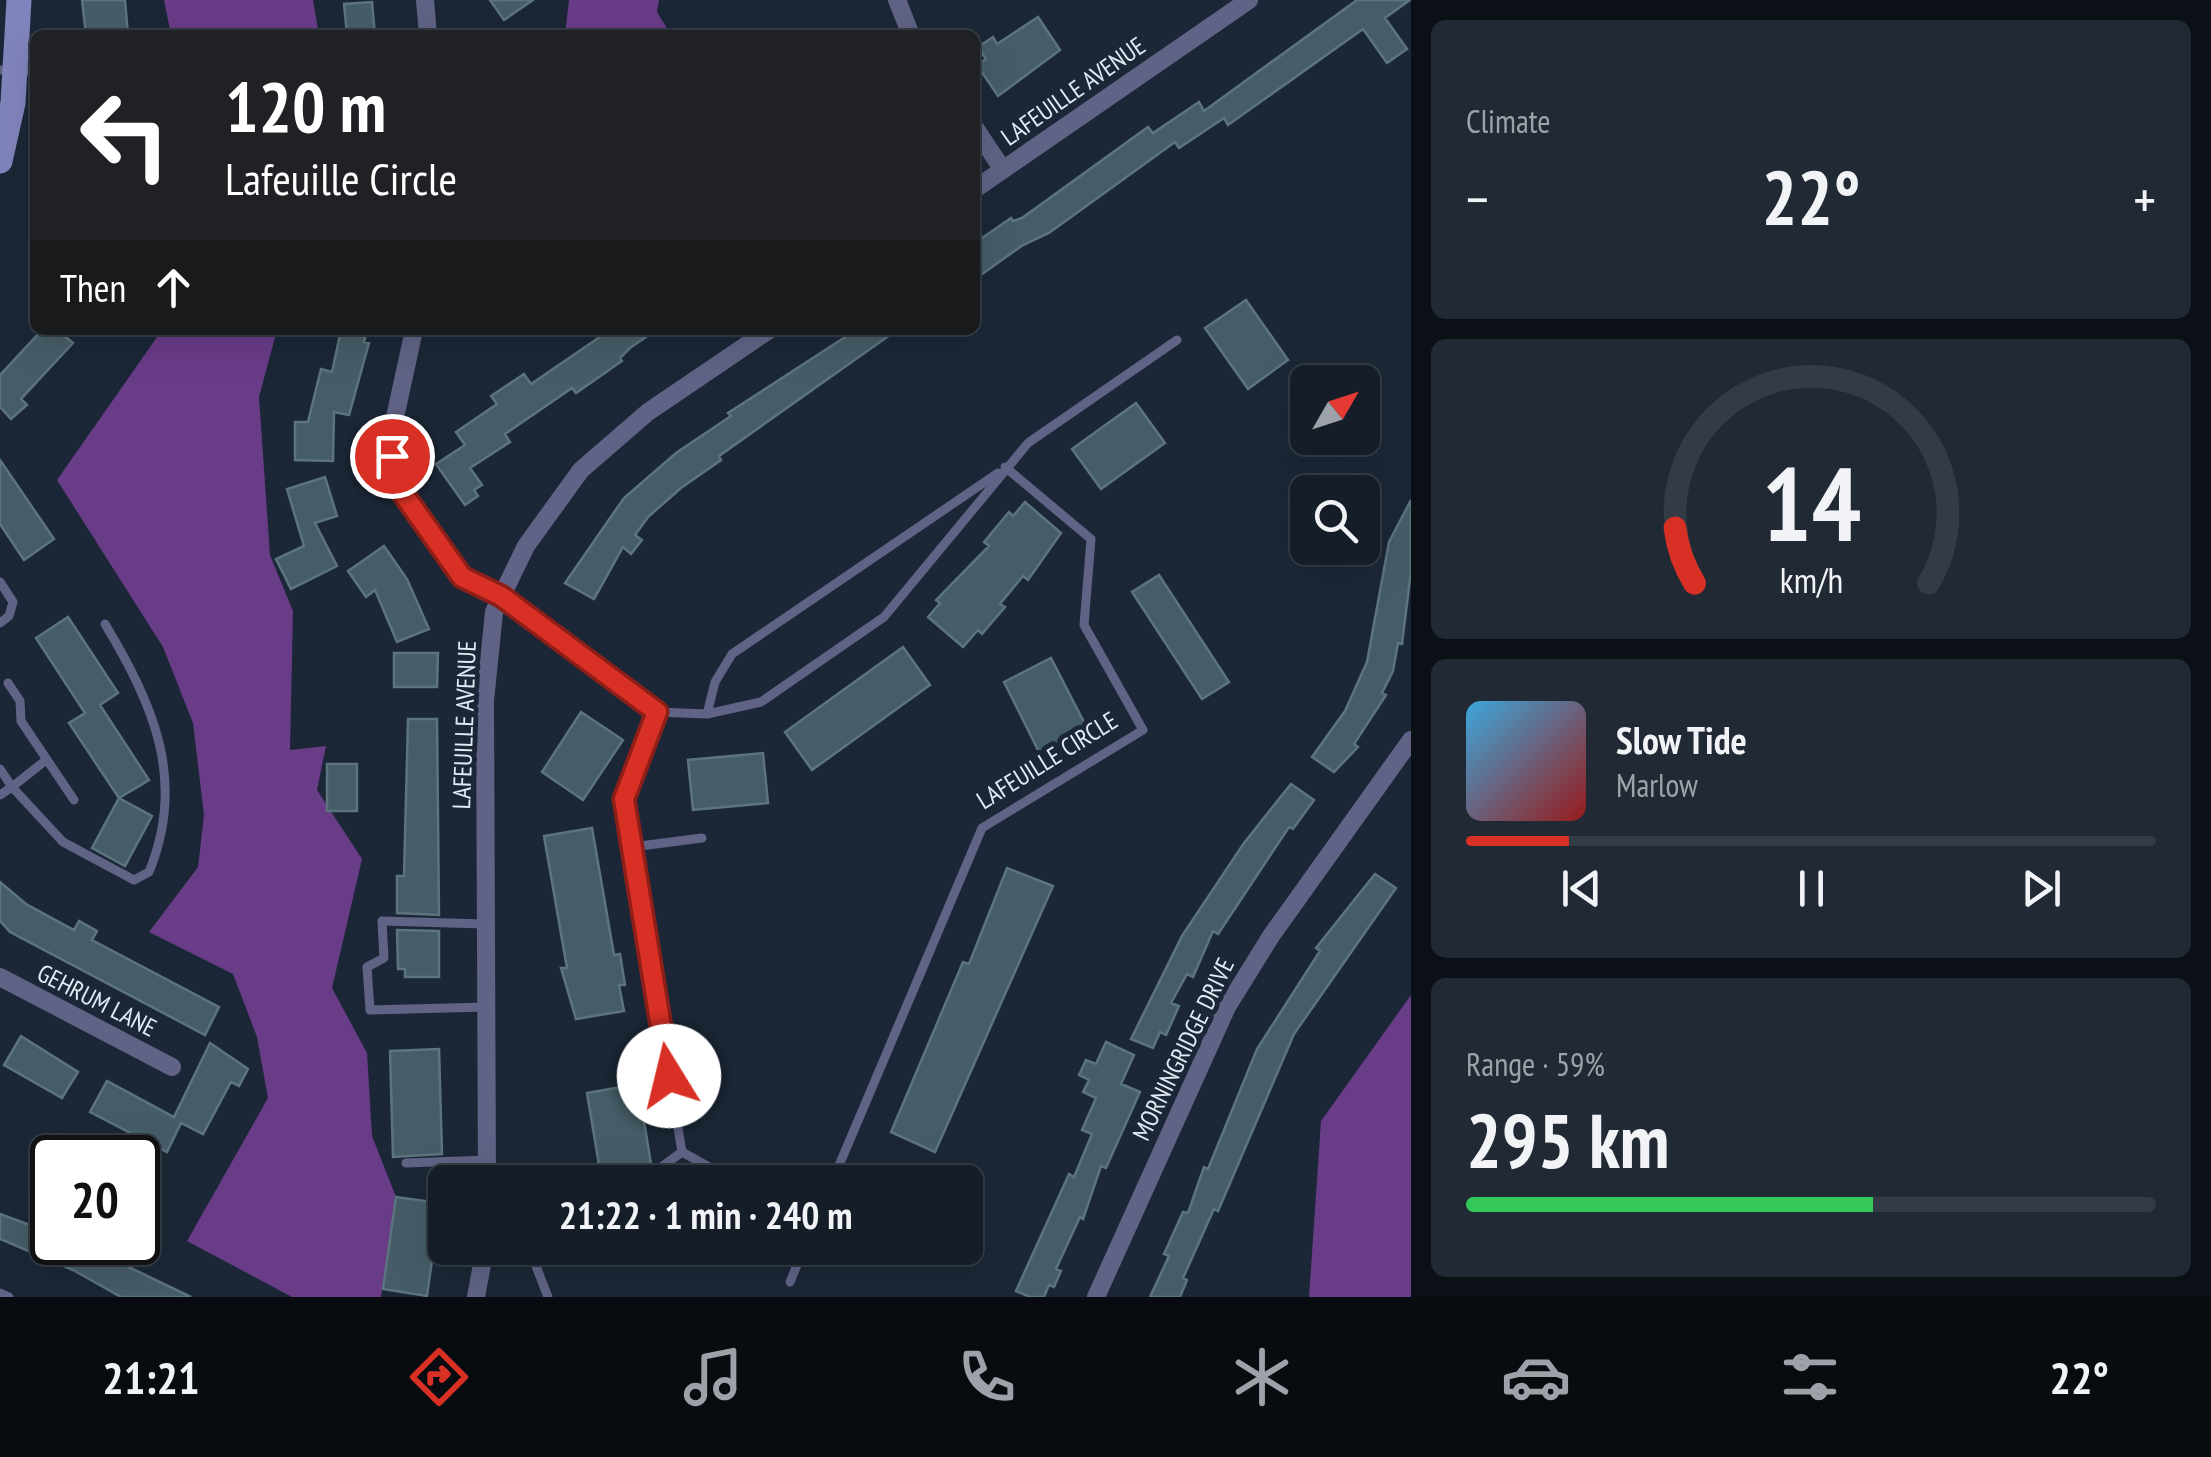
<!DOCTYPE html>
<meta charset="utf-8">
<style>
:root{--surface:#141d28;--page:#212a34;--text:#f1f3f6;--muted:#9da2a8;--line:#333b45;--accent:#d93025}
body{margin:0;font-family:"PT Sans Narrow",sans-serif;background:var(--page);color:var(--text);height:100vh;display:flex;flex-direction:column;font-size:38px;white-space:nowrap}
*{box-sizing:border-box;margin:0}
p{font-size:32px;color:var(--muted)}
.icon{flex:none;width:55px;height:55px;fill:none;stroke:currentColor;stroke-width:2;stroke-linecap:round;stroke-linejoin:round}
.map{position:relative;flex:1;overflow:hidden}
.panel{display:flex;flex-direction:column;gap:20px;padding:20px;background:#0b1016;width:800px}
.panel>*{flex:none}
.top-card{position:absolute;left:30px;top:30px;width:950px;height:305px;border-radius:15px;box-shadow:0 10px 40px #0002,0 0 0 2px var(--line);background:#202124;color:#fff;overflow:hidden}
.needle{width:65px;rotate:51deg}
.tools{position:absolute;left:1290px;top:365px;display:grid;gap:20px}
.tools a{display:grid;place-items:center;width:90px;height:90px;border-radius:15px;background:var(--surface);box-shadow:0 10px 40px #0002,0 0 0 2px var(--line);font-size:50px}
.speed{position:absolute;left:30px;top:1135px;display:flex;gap:20px;font-size:50px;font-weight:700;text-align:center}
.speed>*{display:grid;place-content:center;width:130px;height:130px;border-radius:50%;background:var(--surface);box-shadow:0 10px 40px #0002,0 0 0 2px var(--line);line-height:1}
.speed .limit{border:5px solid #111;border-radius:15px;background:#fff;color:#111}
.pin{position:absolute;display:grid;place-items:center;width:85px;height:85px;color:#fff;margin:-42px;border:5px solid #fff;border-radius:50%;box-shadow:0 2px 10px #0007}
.me{position:absolute;width:110px;margin:-55px;rotate:351deg;stroke-linejoin:round;filter:drop-shadow(0 0 8px #0008)}
.turn{display:flex;align-items:center;gap:35px;height:210px;padding:0 30px;font-size:45px}
.turn .icon{width:130px;height:130px;stroke-width:2.5}
.turn b{display:block;font-size:70px;line-height:85px}
.then{display:flex;align-items:center;height:95px;padding:0 30px;background:#0003;gap:20px;font-size:38px}
.big{font-size:75px;font-weight:700;line-height:1.1}
.panel .widget{flex:1;display:flex;flex-direction:column;justify-content:center;gap:15px;min-width:0;padding:0 35px;border-radius:15px;background:var(--page)}
.panel .dial{align-items:center;gap:0}
.dial svg{height:260px;overflow:visible;fill:none;stroke:var(--line);stroke-width:7;stroke-linecap:round;text-anchor:middle}
.dial text{fill:var(--text);stroke:none}
.song{display:flex;align-items:center;gap:30px}
.cover{width:120px;height:120px;border-radius:15px;background:linear-gradient(135deg,hsl(200 70% 55%),hsl(0 70% 35%))}
.played{height:10px;border-radius:5px;background:linear-gradient(90deg,var(--accent) 15%,var(--line) 15%)}
.keys{display:flex;justify-content:space-around;direction:ltr}
.heat{display:flex;justify-content:space-between;align-items:center;font-size:55px;direction:ltr}
.charge{height:15px;border-radius:8px;background:linear-gradient(90deg,#34c759 59%,var(--line) 0)}
.trip{position:absolute;left:428px;top:1165px;width:555px;height:100px;border-radius:15px;background:var(--surface);box-shadow:0 10px 40px #0002,0 0 0 2px var(--line);font-weight:700;line-height:100px;text-align:center}
.tabs{display:flex;height:160px;justify-content:space-around;align-items:center;background:#080c10;color:var(--muted)}
.tabs .icon{width:70px;height:70px}
.tabs .current{color:var(--accent)}
.tabs b{font-size:45px;color:var(--text)}
main{display:flex;flex:1;min-height:0}
.map>svg:first-child{display:block}
</style>
<main>
<div class="map">
<svg width="1411" height="1297" viewBox="0 0 1411 1297">
<rect width="100%" height="100%" fill="#1b2736"/>
<path fill="#693c88" d="M164,0H313L319,35H171Z
M569,0H659L657,12L671,35H565Z
M162,330H277L259,397L270,555L293,611L290,750L326,746L317,790L362,859L332,988L367,1053L372,1136L396,1197L381,1297H292L187,1241L268,1098L257,1037L233,974L149,932L198,867L204,815L193,723L163,647L57,480Z
M1411,995V1297H1309L1321,1121Z"/>
<path fill="#465d67" stroke="#5c747e" stroke-width="2.5" d="M82,0H125L128,35H86Z
M490,0H533L504,20Z
M1357,0H1410L1385,18L1407,49L1387,63L1363,29L1228,125L1224,118L1179,148L1175,142L1049,233L1023,245L975,279V243L1011,218L1013,221L1022,218L1148,127L1153,133L1199,102L1204,111Z
M372,2L375,35H347L344,4Z
M1038,17L1060,50L998,96L977,65L986,59L978,47L993,37L997,44Z
M1246,300L1288,360L1248,389L1205,328Z
M42,330H57L73,343L21,399L27,405L11,419L0,407V375Z
M341,330H367L364,342L369,343L349,415L334,412L333,461L295,460V422H308L321,369L332,372Z
M610,330H656L630,348L620,358L622,361L576,393L572,388L505,434L510,442L470,468L482,485L474,490L478,496L465,505L436,464L465,445L456,432L497,404L491,396L524,374L531,384Z
M856,330H897L719,456L721,460L681,488L648,517L635,535L642,540L631,554L623,547L594,599L565,583L624,498L676,453L731,416L728,413Z
M1136,403L1165,443L1101,489L1072,449Z
M0,460L54,539L24,560L0,524Z
M325,477L337,516L315,523L337,566L291,589L276,559L304,546L287,489Z
M1411,500V571L1402,644L1398,643L1393,671L1382,693L1386,695L1354,744L1358,747L1334,772L1312,757L1345,711L1367,662L1389,542Z
M1025,502L1061,533L1028,580L1023,576L1000,604L1005,607L982,634L978,630L963,647L928,617L940,603L936,600L989,546L984,542L1009,512L1013,516Z
M384,546L407,579L429,629L397,642L375,590L366,597L348,571Z
M1159,575L1229,682L1202,699L1132,592Z
M68,617L118,693L100,705L149,780L119,798L69,723L85,713L36,638Z
M903,647L930,685L812,770L785,732Z
M394,653H438L437,687H394Z
M1051,658L1088,730L1040,754L1004,682Z
M581,712L623,740L583,800L542,772Z
M408,719H437L439,915L397,913V876H404Z
M763,753L768,803L693,810L688,760Z
M327,764H357V811H327Z
M1291,784L1314,800L1293,829L1289,827L1218,934L1213,931L1193,977L1187,974L1171,1003L1179,1006L1166,1035L1160,1032L1153,1048L1131,1039L1182,936L1244,843Z
M119,798L152,816L125,866L92,848Z
M592,828L614,955L620,954L625,985H619L624,1011L576,1019L561,968H567L544,836Z
M1007,868L1053,886L935,1152L891,1132L963,962L969,964Z
M1375,874L1396,888L1294,1034L1218,1211L1214,1209L1183,1278L1187,1280L1180,1297H1150L1169,1256L1164,1254L1183,1212L1188,1213L1204,1167L1208,1169L1257,1049L1320,951L1316,948Z
M0,882L26,904L74,930L79,921L97,931L92,940L219,1007L205,1035L10,932L0,921Z
M397,930L439,931V977H405V969H398Z
M21,1036L78,1072L62,1098L4,1065Z
M1106,1042L1134,1055L1121,1084L1140,1092L1106,1168L1101,1166L1083,1219L1080,1217L1056,1269L1061,1271L1054,1287L1049,1285L1044,1297H1030L1016,1291L1069,1174L1074,1177L1092,1134L1082,1130L1096,1098L1083,1092L1089,1080L1079,1075L1086,1060L1096,1064Z
M210,1043L248,1069L239,1086L231,1082L203,1134L181,1123L167,1152L90,1112L107,1081L174,1117Z
M439,1049L442,1154L393,1157L390,1051Z
M638,1084L651,1164L601,1177L587,1093Z
M396,1197L440,1203L427,1296L383,1289Z
M0,1214L52,1233V1242H77L191,1297H121L73,1270L0,1239Z"/>
<g fill="none" stroke-linecap="round" stroke-linejoin="round">
<path stroke="#616386" stroke-width="9" d="M0,70L35,71
M0,582L13,602L9,616L0,623
M8,683L20,701L21,721L74,800
M707,714L715,682L732,654L998,473
M46,760L12,787L63,842L134,880L149,872C187,780 153,704 105,624
M0,769L12,787L0,795
M632,847L702,838
M485,924L382,921L384,958L367,967L370,1010L486,1007
M682,1152L624,799L657,712L707,714L761,702L884,617L1028,443L1177,340
M682,1152L736,1182
M406,1163L487,1160
M641,1182L682,1152
M832,1182L982,828L1143,730L1084,625L1091,539L1005,467
M529,1248L548,1297
M618,1248V1250
M790,1282L804,1248
M0,1293L9,1297"/>
<path stroke="#616386" stroke-width="18" d="M425,0L428,35
M897,0L911,35
M975,128L1003,170
M975,189L1249,0
M414,330L394,422L392,456L404,495L461,577L501,595L657,712
M0,977L172,1067
M487,1182L485,701L494,612L526,546L581,470L648,412L769,330
M476,1297L485,1248
M1096,1297L1227,1007L1271,936L1411,740"/>
<path stroke="#8284bd" stroke-width="25" d="M0,161L13,103L19,0"/>
</g>
<g fill="none" stroke-linecap="round" stroke-linejoin="round">
<defs>
<path id="route" d="M392,456L404,495L462,577L501,596L657,712L624,799L669,1076"/>
</defs>
<use href="#route" stroke="#8d1f18" stroke-width="25"/>
<use href="#route" stroke="#d93025" stroke-width="18"/>
</g>
<g text-anchor="middle" dominant-baseline="central" stroke-width="10" stroke-linejoin="round" paint-order="stroke">
<g font-size="25" fill="#e2eaf4" stroke="#1b2736">
<text transform="translate(1073 91) rotate(-35)">LAFEUILLE AVENUE</text>
<text transform="translate(464 725) rotate(-88)">LAFEUILLE AVENUE</text>
<text transform="translate(1047 760) rotate(-32)">LAFEUILLE CIRCLE</text>
<text transform="translate(97 1000) rotate(27)">GEHRUM LANE</text>
<text transform="translate(1183 1049) rotate(-64)">MORNINGRIDGE DRIVE</text>
</g>
</g>
</svg>
<div class="tools">
<a><svg class="needle" viewBox="-14 -14 28 28"><path d="M0-13l5 13h-10z" fill="#e53935"/><path d="M0 13l5-13h-10z" fill="#9da2a8"/></svg></a>
<a><svg class="icon" aria-label="search" viewBox="0 0 24 24"><circle cx="10" cy="10" r="6"/><path d="M15 15l6 6"/></svg></a>
</div>
<div class="speed"><div class="limit">20</div></div>
<div class="pin" style="left:392px;top:456px;background:#d93025"><svg class="icon" aria-label="arrive" viewBox="0 0 24 24"><path d="M6 21V4h12l-3 4 3 4H6"/></svg></div>
<svg class="me" style="left:669px;top:1076px" viewBox="-20 -20 40 40"><circle r="19" fill="#fff"/><path d="M0-13L10 11 0 6-10 11z" fill="#d93025"/></svg>
<div class="trip">21:22 · 1 min · 240 m</div>
<div class="top-card">
<div class="turn"><svg class="icon" aria-label="left" viewBox="0 0 24 24"><path d="M17 20v-9H6M10 6l-5 5 5 5"/></svg><div><b>120 m</b>Lafeuille Circle</div></div>
<div class="then">Then<svg class="icon" aria-label="ahead" viewBox="0 0 24 24"><path d="M12 20V5M6 11l6-6 6 6"/></svg></div>
</div>
</div>
<section class="panel">
<div class="widget"><p>Climate</p>
<div class="heat"><a>−</a><b class="big">22°</b><a>+</a></div>
</div>
<div class="widget dial"><svg viewBox="0 0 100 80">
<path d="M14 69A42 42 0 1 1 86 69"/>
<path d="M14 69A42 42 0 0 1 8 52" stroke="#d93025"/>
<text x="50" y="56" font-size="32" font-weight="700">14</text>
<text x="50" y="72" font-size="11">km/h</text>
</svg></div>
<div class="widget">
<div class="song"><i class="cover"></i><div><b>Slow Tide</b><p>Marlow</p></div></div>
<div class="played"></div>
<div class="keys"><svg class="icon" aria-label="previous" viewBox="0 0 24 24"><path d="M18 5L8 12l10 7zM5 5v14"/></svg><svg class="icon" aria-label="pause" viewBox="0 0 24 24"><path d="M8 5v14M16 5v14"/></svg><svg class="icon" aria-label="next" viewBox="0 0 24 24"><path d="M6 5l10 7-10 7zM19 5v14"/></svg></div>
</div>
<div class="widget"><p>Range · 59%</p><b class="big">295 km</b><div class="charge"></div></div>
</section>
</main>
<nav class="tabs">
<b>21:21</b>
<svg class="icon current" aria-label="directions" viewBox="0 0 24 24"><path d="M12 3l9 9-9 9-9-9zM9 14v-3h6M13 9l2 2-2 2"/></svg>
<svg class="icon" aria-label="music" viewBox="0 0 24 24"><path d="M9 18V5l10-2v13"/><circle cx="6" cy="18" r="3"/><circle cx="16" cy="16" r="3"/></svg>
<svg class="icon" aria-label="phone" viewBox="0 0 24 24"><path d="M5 4h4l2 5-3 2q2 4 5 5l2-3 5 2v4C11 20 4 13 5 4z"/></svg>
<svg class="icon" aria-label="climate" viewBox="0 0 24 24"><path d="M12 3v18M4 7l16 10M4 17L20 7"/></svg>
<svg class="icon" aria-label="car" viewBox="0 0 24 24"><path d="M5 17H2v-5l4-1 3-4h7l3 4 3 1v5h-3M9 17h6M6 11h13"/><circle cx="7" cy="17" r="2"/><circle cx="17" cy="17" r="2"/></svg>
<svg class="icon" aria-label="filters" viewBox="0 0 24 24"><path d="M4 7h16M4 17h16"/><circle cx="9" cy="7" r="2"/><circle cx="15" cy="17" r="2"/></svg>
<b>22°</b>
</nav>
